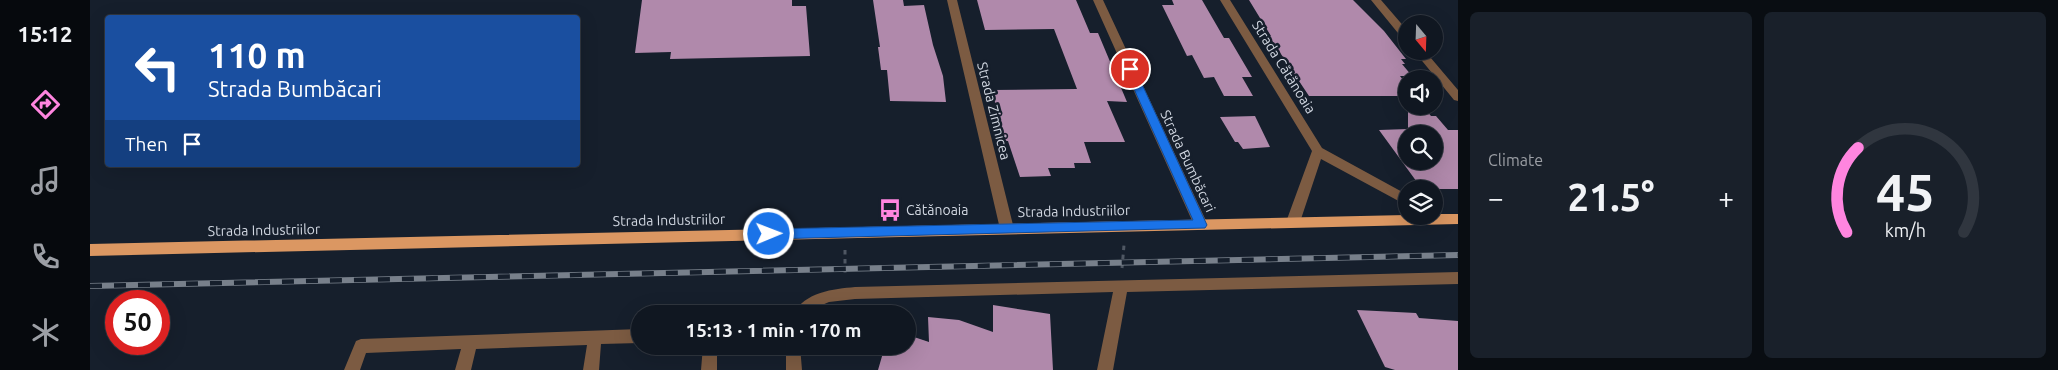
<!DOCTYPE html>
<meta charset="utf-8">
<style>
:root{--surface:#101721;--page:#19202a;--text:#f1f3f6;--muted:#9c9fa5;--line:#30363f;--accent:#ff85df}
body{margin:0;font-family:Ubuntu,sans-serif;background:var(--page);color:var(--text);height:100vh;display:flex;flex-direction:column;font-size:19px;white-space:nowrap}
*{box-sizing:border-box;margin:0}
p{font-size:16px;color:var(--muted)}
.icon{flex:none;width:28px;height:28px;fill:none;stroke:currentColor;stroke-width:2;stroke-linecap:round;stroke-linejoin:round}
.map{position:relative;flex:1;overflow:hidden}
.drawer{display:flex;flex-direction:column;gap:12px;padding:12px;background:#090d12;width:600px}
.drawer>*{flex:none}
.hud{position:absolute;left:15px;top:15px;width:475px;height:152px;border-radius:5px;box-shadow:0 5px 20px #0002,0 0 0 1px var(--line);background:#1a4fa0;color:#fff;overflow:hidden}
.needle{width:32px;rotate:161deg}
.controls{position:absolute;left:1308px;top:15px;display:grid;gap:10px}
.controls a{display:grid;place-items:center;width:45px;height:45px;border-radius:50%;background:var(--surface);box-shadow:0 5px 20px #0002,0 0 0 1px var(--line);font-size:25px}
.speed{position:absolute;left:15px;top:290px;display:flex;gap:10px;font-size:25px;font-weight:700;text-align:center}
.speed>*{display:grid;place-content:center;width:65px;height:65px;border-radius:50%;background:var(--surface);box-shadow:0 5px 20px #0002,0 0 0 1px var(--line);line-height:1}
.speed .limit{border:8px solid #d22;background:#fff;color:#111}
.pin{position:absolute;display:grid;place-items:center;width:42px;height:42px;color:#fff;margin:-21px;border:2px solid #fff;border-radius:50%;box-shadow:0 1px 5px #0007}
.me{position:absolute;width:55px;margin:-28px;rotate:89deg;stroke-linejoin:round;filter:drop-shadow(0 0 4px #0008)}
.turn{display:flex;align-items:center;gap:18px;height:105px;padding:0 20px;font-size:22px}
.turn .icon{width:65px;height:65px;stroke-width:2.5}
.turn b{display:block;font-size:35px;line-height:42px}
.then{display:flex;align-items:center;height:48px;padding:0 20px;background:#0003;gap:10px;font-size:19px}
.big{font-size:38px;font-weight:600;line-height:1.1}
.drawer .card{flex:1;display:flex;flex-direction:column;justify-content:center;gap:8px;min-width:0;padding:0 18px;border-radius:8px;background:var(--page)}
.drawer .dial{align-items:center;gap:0}
.dial svg{height:130px;overflow:visible;fill:none;stroke:var(--line);stroke-width:7;stroke-linecap:round;text-anchor:middle}
.dial text{fill:var(--text);stroke:none}
.heat{display:flex;justify-content:space-between;align-items:center;font-size:28px;direction:ltr}
.drawer .tiles{flex:1;display:grid;gap:12px;grid-template-columns:repeat(2,1fr)}
.trip{position:absolute;left:541px;top:305px;width:285px;height:50px;border-radius:25px;background:var(--surface);box-shadow:0 5px 20px #0002,0 0 0 1px var(--line);font-weight:600;line-height:50px;text-align:center}
main{display:flex;flex:1;min-height:0}
.dock{display:flex;flex-direction:column;width:90px;justify-content:space-around;align-items:center;background:#06090d;color:var(--muted)}
.dock .icon{width:35px;height:35px}
.dock .selected{color:var(--accent)}
.dock b{font-size:22px;color:var(--text)}
.map>svg:first-child{display:block}
</style>
<main>
<nav class="dock">
<b>15:12</b>
<svg class="icon selected" aria-label="directions" viewBox="0 0 24 24"><path d="M12 3l9 9-9 9-9-9zM9 14v-3h6M13 9l2 2-2 2"/></svg>
<svg class="icon" aria-label="music" viewBox="0 0 24 24"><path d="M9 18V5l10-2v13"/><circle cx="6" cy="18" r="3"/><circle cx="16" cy="16" r="3"/></svg>
<svg class="icon" aria-label="phone" viewBox="0 0 24 24"><path d="M5 4h4l2 5-3 2q2 4 5 5l2-3 5 2v4C11 20 4 13 5 4z"/></svg>
<svg class="icon" aria-label="climate" viewBox="0 0 24 24"><path d="M12 3v18M4 7l16 10M4 17L20 7"/></svg>
</nav>
<div class="map">
<svg width="1368" height="370" viewBox="0 0 1368 370">
<rect width="100%" height="100%" fill="#161f2c"/>
<path fill="#b089ab" fill-rule="evenodd" d="M552,0H702V6H716L720,56L580,59L581,52L545,53Z
M783,0H813L814,6L834,5L843,45L853,76L856,102L800,101L797,70H791L788,47H790Z
M887,0H986L1000,33H1008L1037,102L1017,101L1035,142H994L1001,163H984L985,168H958L961,176L930,177L918,141H914L902,90L987,89L964,29L895,30Z
M1082,0H1112L1134,38H1139L1162,77H1152L1163,96H1134L1124,77L1114,78L1102,55L1097,56L1072,5H1084Z
M1159,0H1263L1294,31L1316,59H1311L1315,64H1312L1322,76H1310L1316,84V96H1219L1179,36H1181Z
M1318,106H1333L1341,116H1346L1358,130H1368V189H1332L1289,130L1318,129ZM1316,134H1344V161H1316Z
M1165,116L1180,147L1153,149L1148,142H1145L1130,117Z
M903,305L960,314L963,370H788L795,346H818V335L839,342L838,317L869,320L903,332Z
M1267,310L1326,313L1329,318L1368,321V370H1305L1295,367Z"/>
<g fill="none" stroke-linecap="round" stroke-linejoin="round">
<path stroke="#4f5763" stroke-width="3" stroke-dasharray="4.5 4.5" stroke-linecap="butt" d="M755,250V276
M1032,268L1034,245"/>
<path fill="#7c5b42" fill-rule="evenodd" d="M857,0H867L924,229L922,233L917,234L912,233L910,229Z
M1003,0H1013L1118,225L1116,229L1111,230L1106,229L1104,225Z
M1130,0H1140L1232,148L1316,194V205L1231,159L1210,222L1208,226L1203,227L1198,226L1196,222L1222,151Z
M1281,0H1291L1316,29V39L1312,38Z
M1324,51H1335L1368,90V101L1364,100Z
M1368,272V284L1037,292L1023,370H1007L1023,292L765,299L739,302L732,305L720,314H704C714,292 744,289 765,287Z
M550,329V343L511,344L509,370H493L497,345L386,349L381,370H365L371,349L276,353L270,370H254L266,341L271,339Z
M613,346H627V370H611Z
M696,346H710L712,370H696Z"/>
<path fill="#db9762" fill-rule="evenodd" d="M1344,214H1368V224L0,256V244L1316,215L1344,216Z"/>
<defs>
<path id="rail" d="M0,286L1368,255"/>
</defs>
<use href="#rail" stroke="#78808b" stroke-width="6"/>
<use href="#rail" stroke="#161f2c" stroke-width="4.5" stroke-dasharray="12" stroke-linecap="butt"/>
</g>
<path fill="#1a73e8" stroke="#114b97" d="M1040,66L1045,69L1117,225L1115,228L679,239L675,238L673,234L675,231L679,229L1103,220L1035,69Z"/>
<defs>
<symbol id="bus-bare" viewBox="-9 -9 18 18"><path d="M-5-6H5V4H4V6H2V4H-2V6H-4V4H-5ZM-3.5-4V0h7V-4ZM-3.5 1.2v1.5H-2V1.2ZM2 1.2v1.5H3.5V1.2Z" fill="#ff85df" stroke="#161f2c" stroke-width="2.5" paint-order="stroke"/></symbol>
</defs>
<g fill-rule="evenodd">
<use href="#bus-bare" x="784" y="194" width="32" height="32"/>
</g>
<g text-anchor="middle" dominant-baseline="central" stroke-width="5" stroke-linejoin="round" paint-order="stroke">
<g font-size="14" fill="#d1d7e1" stroke="#161f2c">
<text transform="translate(1194 67) rotate(58)">Strada Cătănoaia</text>
<text transform="translate(904 111) rotate(76)">Strada Zimnicea</text>
<text transform="translate(1098 161) rotate(65)">Strada Bumbăcari</text>
<text transform="translate(984 211) rotate(-1)">Strada Industriilor</text>
<text transform="translate(579 220) rotate(-1)">Strada Industriilor</text>
<text transform="translate(174 230) rotate(-1)">Strada Industriilor</text>
</g>
<g font-size="14" fill="#d1d7e1" stroke="#161f2c" text-anchor="start">
<text x="816" y="210">Cătănoaia</text>
</g>
</g>
</svg>
<div class="controls">
<a><svg class="needle" viewBox="-14 -14 28 28"><path d="M0-13l5 13h-10z" fill="#e53935"/><path d="M0 13l5-13h-10z" fill="#9c9fa5"/></svg></a>
<a><svg class="icon" aria-label="sound" viewBox="0 0 24 24"><path d="M4 9h4l5-4v14l-5-4H4zM17 9q2 3 0 6"/></svg></a>
<a><svg class="icon" aria-label="search" viewBox="0 0 24 24"><circle cx="10" cy="10" r="6"/><path d="M15 15l6 6"/></svg></a>
<a><svg class="icon" aria-label="layers" viewBox="0 0 24 24"><path d="M12 4l9 5-9 5-9-5zM3 14l9 5 9-5"/></svg></a>
</div>
<div class="speed"><div class="limit">50</div></div>
<div class="pin" style="left:1040px;top:69px;background:#d93025"><svg class="icon" aria-label="arrive" viewBox="0 0 24 24"><path d="M6 21V4h12l-3 4 3 4H6"/></svg></div>
<svg class="me" style="left:679px;top:234px" viewBox="-20 -20 40 40"><circle r="17" fill="#1a73e8" stroke="#fff" stroke-width="3"/><path d="M0-11L8 9 0 5-8 9z" fill="#fff"/></svg>
<div class="trip">15:13 · 1 min · 170 m</div>
<div class="hud">
<div class="turn"><svg class="icon" aria-label="left" viewBox="0 0 24 24"><path d="M17 20v-9H6M10 6l-5 5 5 5"/></svg><div><b>110 m</b>Strada Bumbăcari</div></div>
<div class="then">Then<svg class="icon" aria-label="arrive" viewBox="0 0 24 24"><path d="M6 21V4h12l-3 4 3 4H6"/></svg></div>
</div>
</div>
<section class="drawer">
<div class="tiles">
<div class="card"><p>Climate</p>
<div class="heat"><a>−</a><b class="big">21.5°</b><a>+</a></div>
</div>
<div class="card dial"><svg viewBox="0 0 100 80">
<path d="M14 69A42 42 0 1 1 86 69"/>
<path d="M14 69A42 42 0 0 1 21 17" stroke="#ff85df"/>
<text x="50" y="56" font-size="32" font-weight="700">45</text>
<text x="50" y="72" font-size="11">km/h</text>
</svg></div>
</div>
</section>
</main>
